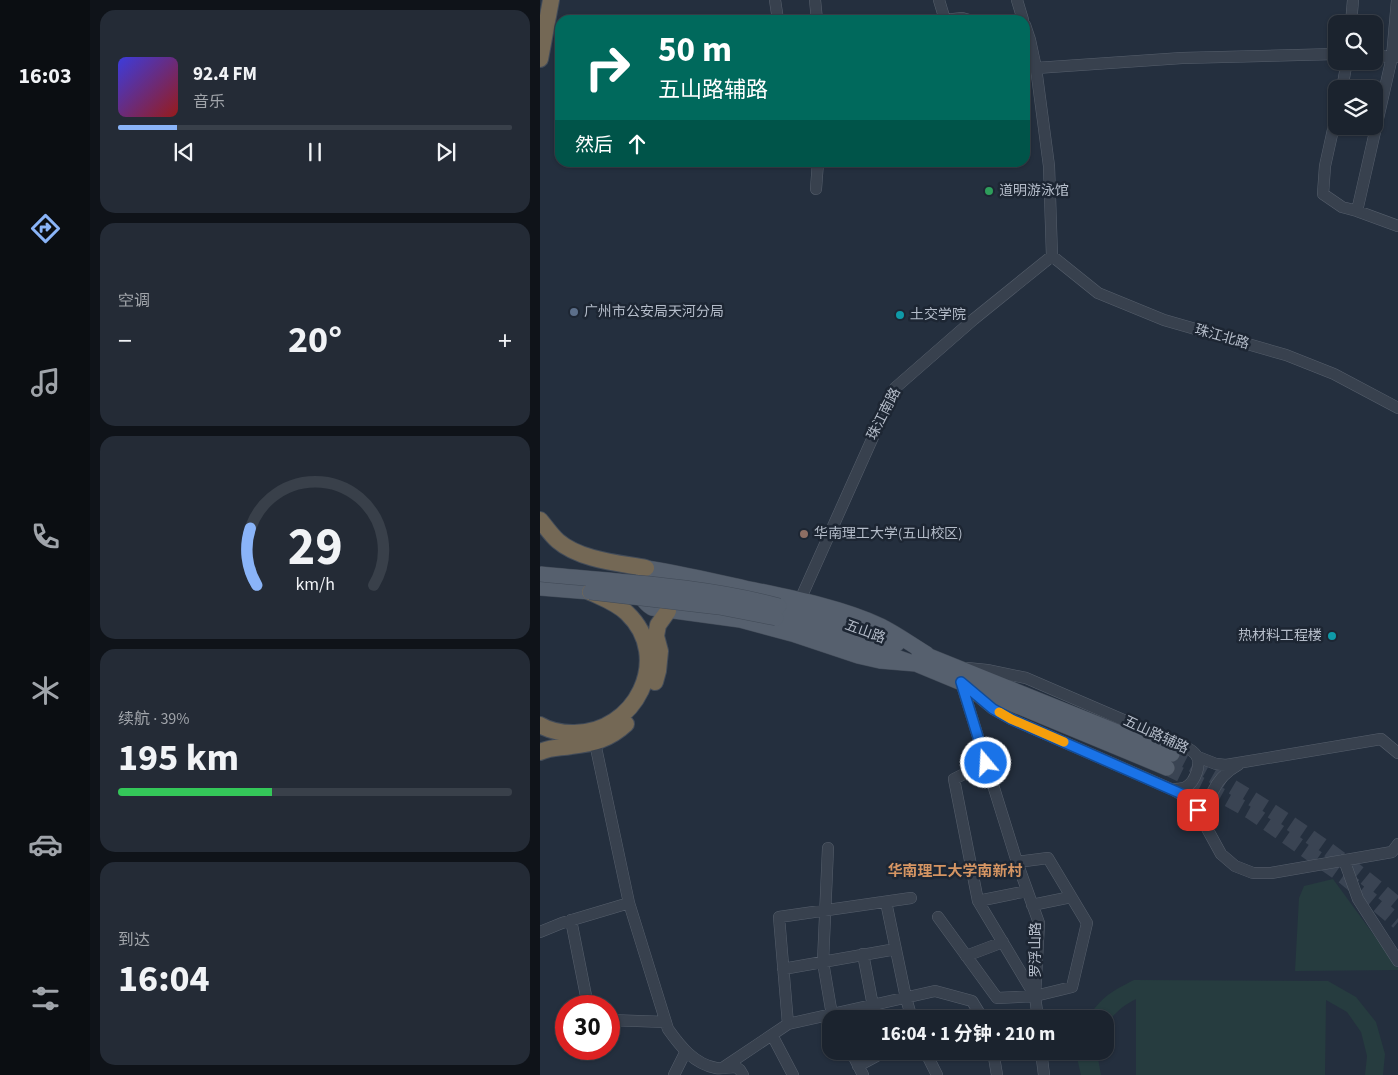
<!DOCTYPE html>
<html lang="zh">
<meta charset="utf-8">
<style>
:root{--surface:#1b232e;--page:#242b36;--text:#f1f3f6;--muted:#a0a4aa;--line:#39404a;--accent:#8ab4f8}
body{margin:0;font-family:"Source Sans 3","Noto Sans SC",sans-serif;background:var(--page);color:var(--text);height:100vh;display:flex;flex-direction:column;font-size:19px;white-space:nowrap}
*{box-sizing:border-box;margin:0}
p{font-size:16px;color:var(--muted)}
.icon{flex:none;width:28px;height:28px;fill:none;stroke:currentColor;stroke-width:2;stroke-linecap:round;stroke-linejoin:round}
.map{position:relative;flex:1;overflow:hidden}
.side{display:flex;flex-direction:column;gap:10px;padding:10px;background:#0f1319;width:450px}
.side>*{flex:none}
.hud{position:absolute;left:15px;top:15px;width:475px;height:152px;border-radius:15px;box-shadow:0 1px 4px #0004,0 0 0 1px var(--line);background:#00695c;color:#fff;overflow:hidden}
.tools{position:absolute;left:788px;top:15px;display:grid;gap:10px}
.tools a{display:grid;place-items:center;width:55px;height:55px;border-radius:10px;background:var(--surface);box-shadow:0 1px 4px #0004,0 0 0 1px var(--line);font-size:25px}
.speed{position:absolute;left:15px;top:995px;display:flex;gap:10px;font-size:25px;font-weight:700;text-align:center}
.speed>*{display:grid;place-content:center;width:65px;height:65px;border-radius:50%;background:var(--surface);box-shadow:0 1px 4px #0004,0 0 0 1px var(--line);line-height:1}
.speed .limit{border:8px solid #d22;background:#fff;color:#111}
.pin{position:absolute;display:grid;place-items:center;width:42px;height:42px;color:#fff;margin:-21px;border-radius:10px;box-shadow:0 2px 8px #0006}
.me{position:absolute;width:55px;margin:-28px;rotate:342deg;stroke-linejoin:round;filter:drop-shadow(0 0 4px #0008)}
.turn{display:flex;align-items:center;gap:18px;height:105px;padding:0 20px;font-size:22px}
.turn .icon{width:65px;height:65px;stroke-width:2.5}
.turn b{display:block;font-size:35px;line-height:42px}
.then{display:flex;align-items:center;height:48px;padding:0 20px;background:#0003;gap:10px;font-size:19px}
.big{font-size:38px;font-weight:700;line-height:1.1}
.side .card{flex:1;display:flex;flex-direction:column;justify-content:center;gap:8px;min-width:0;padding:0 18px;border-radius:15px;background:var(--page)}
.side .dial{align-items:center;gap:0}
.dial svg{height:130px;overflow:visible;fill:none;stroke:var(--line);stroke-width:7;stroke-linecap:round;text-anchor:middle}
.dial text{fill:var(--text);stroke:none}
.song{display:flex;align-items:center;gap:15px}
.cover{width:60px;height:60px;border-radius:8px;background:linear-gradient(135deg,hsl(240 70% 55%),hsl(0 70% 35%))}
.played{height:5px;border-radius:2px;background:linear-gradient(90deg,var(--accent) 15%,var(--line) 15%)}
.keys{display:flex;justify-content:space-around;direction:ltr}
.heat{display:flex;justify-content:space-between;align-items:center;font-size:28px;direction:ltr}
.charge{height:8px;border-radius:4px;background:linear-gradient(90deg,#34c759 39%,var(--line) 0)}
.trip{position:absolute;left:282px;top:1010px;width:292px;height:50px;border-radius:15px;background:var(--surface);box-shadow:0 1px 4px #0004,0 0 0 1px var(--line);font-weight:700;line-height:50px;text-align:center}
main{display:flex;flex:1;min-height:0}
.dock{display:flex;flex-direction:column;width:90px;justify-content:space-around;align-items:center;background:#0b0e12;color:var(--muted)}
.dock .icon{width:35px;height:35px}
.dock .current{color:var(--accent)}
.dock b{font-size:22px;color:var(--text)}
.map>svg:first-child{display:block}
</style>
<main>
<nav class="dock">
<b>16:03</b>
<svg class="icon current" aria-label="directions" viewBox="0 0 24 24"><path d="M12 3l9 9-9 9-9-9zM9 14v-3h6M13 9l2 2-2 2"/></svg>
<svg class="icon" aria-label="music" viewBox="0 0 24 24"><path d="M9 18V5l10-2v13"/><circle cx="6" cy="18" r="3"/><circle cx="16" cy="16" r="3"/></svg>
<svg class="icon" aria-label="phone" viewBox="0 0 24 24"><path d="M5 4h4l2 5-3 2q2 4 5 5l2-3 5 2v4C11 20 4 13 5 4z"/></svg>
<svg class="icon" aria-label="climate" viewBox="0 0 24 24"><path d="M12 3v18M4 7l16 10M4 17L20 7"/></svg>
<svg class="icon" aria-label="car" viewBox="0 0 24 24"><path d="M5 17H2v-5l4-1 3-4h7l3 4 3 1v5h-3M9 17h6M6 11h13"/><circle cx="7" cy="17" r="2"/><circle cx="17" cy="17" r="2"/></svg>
<svg class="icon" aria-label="filters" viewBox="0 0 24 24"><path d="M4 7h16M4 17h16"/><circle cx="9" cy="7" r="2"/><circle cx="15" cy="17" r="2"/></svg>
</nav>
<section class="side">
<div class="card">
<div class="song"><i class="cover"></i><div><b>92.4 FM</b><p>音乐</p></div></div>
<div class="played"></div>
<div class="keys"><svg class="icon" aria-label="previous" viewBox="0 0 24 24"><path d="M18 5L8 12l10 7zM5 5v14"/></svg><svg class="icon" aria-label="pause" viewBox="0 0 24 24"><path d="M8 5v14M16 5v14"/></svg><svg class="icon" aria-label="next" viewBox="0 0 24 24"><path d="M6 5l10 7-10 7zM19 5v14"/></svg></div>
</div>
<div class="card"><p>空调</p>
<div class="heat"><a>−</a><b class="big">20°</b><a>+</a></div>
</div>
<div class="card dial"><svg viewBox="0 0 100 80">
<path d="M14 69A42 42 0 1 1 86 69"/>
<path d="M14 69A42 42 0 0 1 10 34" stroke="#8ab4f8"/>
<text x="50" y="56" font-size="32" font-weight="700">29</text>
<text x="50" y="72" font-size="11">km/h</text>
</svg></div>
<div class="card"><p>续航 · 39%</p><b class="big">195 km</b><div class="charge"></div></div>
<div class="card"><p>到达</p><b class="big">16:04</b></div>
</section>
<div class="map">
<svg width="858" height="1075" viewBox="0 0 858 1075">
<rect width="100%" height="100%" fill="#242f3e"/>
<path fill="#263c3f" d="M793,879L858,968V970L755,971L759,898L764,886Z
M594,980L788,981L816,997L836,1022L845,1054L843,1075H825L827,1056L821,1032L807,1012L786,1000L785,1075H596V999C584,1005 572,1014 566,1027V1019H548C559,998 574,990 594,980Z
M538,1051H559L558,1058L561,1075H541L537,1058Z"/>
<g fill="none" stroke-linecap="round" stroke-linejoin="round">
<path stroke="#3a4453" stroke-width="15" stroke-dasharray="15 8" stroke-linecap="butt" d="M632,754C713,795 789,846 858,905
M627,768L662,785L711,812L804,877L858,922"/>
<defs>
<path id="minor" d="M235,0L238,20
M275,0L277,20
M399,0L405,20
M477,0L483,20
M405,20L422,18L429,20
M811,24L813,0
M485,25L490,40L496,68L509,166L512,256
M834,56L858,57
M496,68L642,58L796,54
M802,89L807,61
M796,116L785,166L783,194L802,207L817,211L858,226
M276,189L278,162
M817,211L852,57L857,0
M512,256L558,293L624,320L746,355L794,374L858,408
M260,600L355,388L434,319L512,256
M427,668L447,670L486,678L644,746C648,748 653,751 656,755C662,764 655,782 646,787C641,789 636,789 631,789L471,719L453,709L430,690
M421,682L477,862L499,923L495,996L498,1019
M55,743L89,903L128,1029C140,1046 154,1064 176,1068C182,1069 189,1067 196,1067L200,1070L203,1075
M658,757L676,764L686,765L841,739L858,753
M446,763L414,779L438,901L495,996
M632,789L652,801L681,854L695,866L713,873H731L852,852L858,844
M669,827C663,802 676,777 698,765
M288,848L283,962L292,1015L294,1019
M804,860L818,899L858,961
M438,901L487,891
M346,902L366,998L372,1019
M492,905L531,897
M398,917L457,998L495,996L532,987L547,923L508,858L477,862
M31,920L48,1006
M0,932L22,923L89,903
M323,954L333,1006
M426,956L463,942
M243,969L356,949
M69,1020L126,1022
M248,1024L239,917L371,898
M232,1035L253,1075
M311,1051L323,1075
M385,1051L397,1075
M453,1051L457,1075
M501,1051L504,1075
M318,1066L346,1051
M184,1067L248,1024L395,991L432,1001L443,1019
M134,1075L146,1051"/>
<path id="major" d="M0,588L50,592
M239,606L289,619L357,644
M236,618L297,636L376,664L627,768
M379,652L632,754
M376,664L340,661L318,656L252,634L200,620L112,608C95,597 100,584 106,568C140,573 172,581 205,588C248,597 301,607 341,626C357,634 372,645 387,654"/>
<path id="highway" d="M0,59L11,0
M0,520C6,527 11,535 18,541C40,560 79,563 106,568
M115,682L118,671L120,651L116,636L118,625L128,611
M0,725C10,731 22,733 33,733C95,734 134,658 87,613C77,603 63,598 50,592
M0,752C11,747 19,748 31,746C53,744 70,739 86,724"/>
</defs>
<use href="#minor" stroke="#565f6c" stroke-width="12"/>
<use href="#major" stroke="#414a57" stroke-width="16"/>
<use href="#highway" stroke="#434c59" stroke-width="18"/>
<use href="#minor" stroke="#38414e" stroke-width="11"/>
<use href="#major" stroke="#56606e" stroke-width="15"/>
<use href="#highway" stroke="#746855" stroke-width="16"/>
<defs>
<path id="major-bridge" d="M0,574C80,582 161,585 239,606
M50,592L179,607L236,618"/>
</defs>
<use href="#major-bridge" stroke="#414a57" stroke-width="16" stroke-linecap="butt"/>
<use href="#major-bridge" stroke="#56606e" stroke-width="15"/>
</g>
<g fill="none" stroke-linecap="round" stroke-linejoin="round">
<defs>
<path id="route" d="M446,763L421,682L453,709L471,719L644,795L652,801L658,810"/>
</defs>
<use href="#route" stroke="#114b97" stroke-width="12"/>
<use href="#route" stroke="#1a73e8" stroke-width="9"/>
<path stroke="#f59e0b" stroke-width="9" d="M459,712L471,719L524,742"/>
</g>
<circle fill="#2e9e5b" stroke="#1d2633" stroke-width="2" cx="449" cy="191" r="5"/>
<circle fill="#5c6f8a" stroke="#1d2633" stroke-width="2" cx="34" cy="312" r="5"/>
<g fill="#0f9aa8" stroke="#1d2633" stroke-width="2">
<circle cx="360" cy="315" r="5"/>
<circle cx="792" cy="636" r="5"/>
</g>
<circle fill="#8d6e63" stroke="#1d2633" stroke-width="2" cx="264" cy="534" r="5"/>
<g text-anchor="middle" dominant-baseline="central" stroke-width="5" stroke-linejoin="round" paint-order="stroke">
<g font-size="14" fill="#b4bcc9" stroke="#1d2633" text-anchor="start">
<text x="459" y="191">道明游泳馆</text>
<text x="44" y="312">广州市公安局天河分局</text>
<text x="370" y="315">土交学院</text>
<text x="274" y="534">华南理工大学(五山校区)</text>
<text x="782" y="636" text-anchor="end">热材料工程楼</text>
</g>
<g font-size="14" fill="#b4bcc9" stroke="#1d2633">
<text transform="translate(682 337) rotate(16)">珠江北路</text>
<text transform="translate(344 414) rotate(-63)">珠江南路</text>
<text transform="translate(325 632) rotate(20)">五山路</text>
<text transform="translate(616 735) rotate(25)">五山路辅路</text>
<text transform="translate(496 950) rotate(-90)">罗浮山路</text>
</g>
<g font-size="15" font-weight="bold" fill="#d59563" stroke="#1d2633">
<text x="415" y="871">华南理工大学南新村</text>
</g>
</g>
</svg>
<div class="tools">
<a><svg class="icon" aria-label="search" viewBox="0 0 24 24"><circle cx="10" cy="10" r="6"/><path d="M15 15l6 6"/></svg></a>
<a><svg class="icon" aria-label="layers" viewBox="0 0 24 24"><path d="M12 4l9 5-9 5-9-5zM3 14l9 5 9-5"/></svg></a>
</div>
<div class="speed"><div class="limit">30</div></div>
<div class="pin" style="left:658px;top:810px;background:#d93025"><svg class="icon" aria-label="arrive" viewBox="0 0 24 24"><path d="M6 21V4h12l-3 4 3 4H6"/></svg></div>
<svg class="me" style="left:446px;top:763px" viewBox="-20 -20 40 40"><circle r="17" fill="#1a73e8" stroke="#fff" stroke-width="3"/><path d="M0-11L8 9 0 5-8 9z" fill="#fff"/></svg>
<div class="trip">16:04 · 1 分钟 · 210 m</div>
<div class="hud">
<div class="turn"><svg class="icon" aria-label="right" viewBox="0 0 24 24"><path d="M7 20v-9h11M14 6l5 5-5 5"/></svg><div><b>50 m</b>五山路辅路</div></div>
<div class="then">然后<svg class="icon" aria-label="ahead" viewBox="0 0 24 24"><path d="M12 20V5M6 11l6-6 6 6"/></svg></div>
</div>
</div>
</main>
